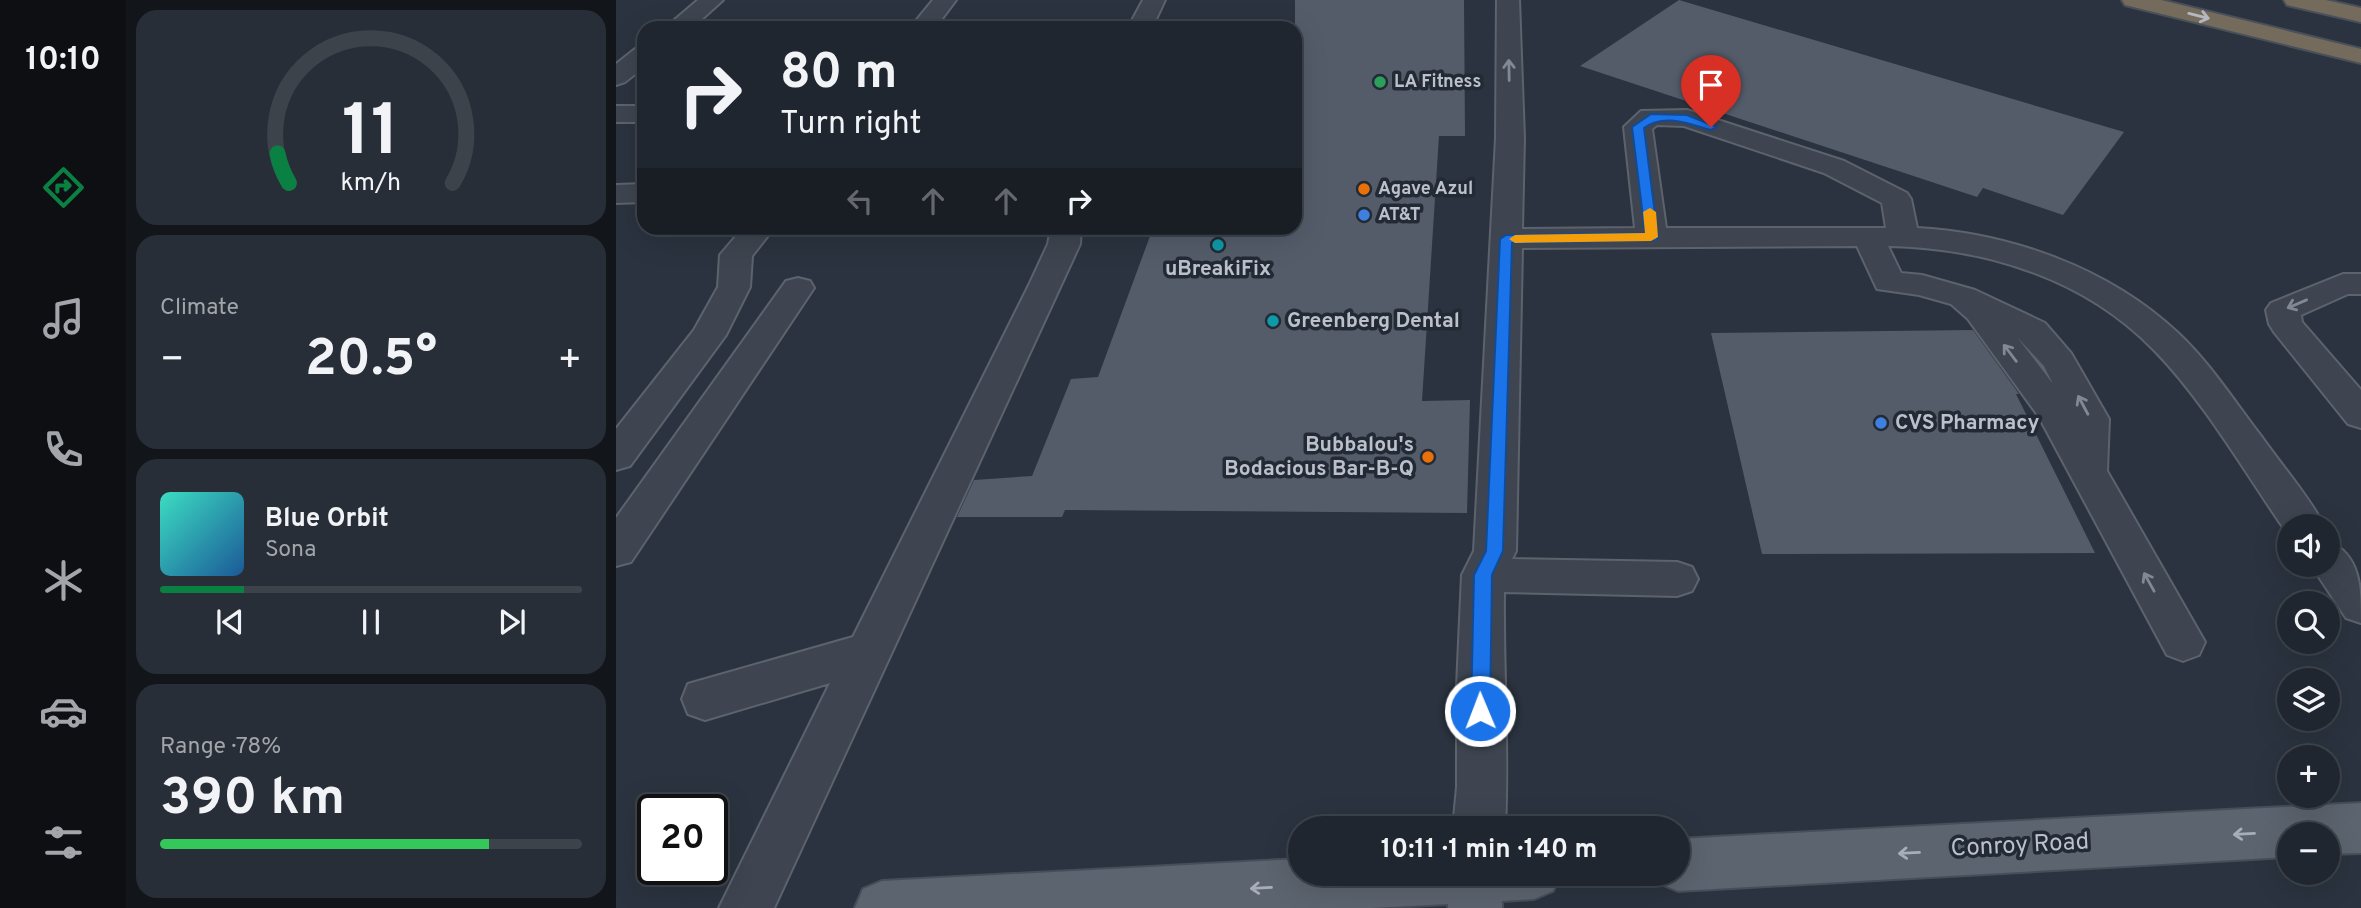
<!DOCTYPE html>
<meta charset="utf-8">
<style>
:root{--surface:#20262f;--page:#282e37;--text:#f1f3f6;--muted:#a2a5aa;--line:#3d434b;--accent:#0b8043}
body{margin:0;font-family:Overpass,sans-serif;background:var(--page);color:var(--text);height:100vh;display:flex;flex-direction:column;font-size:26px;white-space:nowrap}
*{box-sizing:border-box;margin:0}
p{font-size:23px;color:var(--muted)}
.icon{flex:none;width:38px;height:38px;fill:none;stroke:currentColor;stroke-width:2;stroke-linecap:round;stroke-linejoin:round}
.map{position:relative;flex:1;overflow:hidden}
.sheet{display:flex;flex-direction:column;gap:10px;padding:10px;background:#12151a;width:490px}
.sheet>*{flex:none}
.guide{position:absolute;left:21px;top:21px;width:665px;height:214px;border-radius:21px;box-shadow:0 7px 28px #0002,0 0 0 2px var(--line);background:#20262f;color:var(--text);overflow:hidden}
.tools{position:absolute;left:1661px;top:514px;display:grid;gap:14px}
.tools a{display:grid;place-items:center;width:63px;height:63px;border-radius:50%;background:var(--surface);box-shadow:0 7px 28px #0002,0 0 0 2px var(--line);font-size:35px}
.speed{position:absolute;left:21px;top:794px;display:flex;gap:14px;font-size:35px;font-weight:700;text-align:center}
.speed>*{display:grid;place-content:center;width:91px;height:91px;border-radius:50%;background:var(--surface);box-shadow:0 7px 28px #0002,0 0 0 2px var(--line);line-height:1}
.speed .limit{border:4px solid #111;border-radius:10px;background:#fff;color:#111}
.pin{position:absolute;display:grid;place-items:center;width:60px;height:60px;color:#fff;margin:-72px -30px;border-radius:50% 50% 50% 0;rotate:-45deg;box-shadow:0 0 7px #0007}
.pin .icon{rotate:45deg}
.me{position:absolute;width:77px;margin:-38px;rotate:359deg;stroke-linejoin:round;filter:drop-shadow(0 0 5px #0008)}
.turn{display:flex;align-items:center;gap:24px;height:147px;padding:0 28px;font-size:32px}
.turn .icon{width:91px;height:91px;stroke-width:2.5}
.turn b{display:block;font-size:49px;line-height:60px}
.lanes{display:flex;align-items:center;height:66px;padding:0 28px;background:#0003;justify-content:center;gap:35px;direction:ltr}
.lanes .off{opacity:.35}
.big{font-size:52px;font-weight:700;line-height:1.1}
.sheet .card{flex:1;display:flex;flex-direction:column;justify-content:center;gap:10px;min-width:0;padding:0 24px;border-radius:21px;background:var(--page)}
.sheet .dial{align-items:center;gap:0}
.dial svg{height:182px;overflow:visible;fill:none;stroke:var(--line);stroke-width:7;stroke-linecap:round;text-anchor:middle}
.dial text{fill:var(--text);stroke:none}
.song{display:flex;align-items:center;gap:21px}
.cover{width:84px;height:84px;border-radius:10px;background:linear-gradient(135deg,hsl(170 70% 55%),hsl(210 70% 35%))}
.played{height:7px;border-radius:4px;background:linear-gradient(90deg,var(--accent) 20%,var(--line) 20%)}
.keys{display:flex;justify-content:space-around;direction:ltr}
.heat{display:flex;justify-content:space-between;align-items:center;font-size:38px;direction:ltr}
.charge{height:10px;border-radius:5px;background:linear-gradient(90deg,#34c759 78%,var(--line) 0)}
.trip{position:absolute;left:672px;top:816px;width:402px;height:70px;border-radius:35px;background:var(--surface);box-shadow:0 7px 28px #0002,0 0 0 2px var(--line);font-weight:700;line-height:70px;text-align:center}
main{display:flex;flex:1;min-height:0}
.tab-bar{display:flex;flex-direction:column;width:126px;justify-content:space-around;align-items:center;background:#0d0f13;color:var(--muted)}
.tab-bar .icon{width:49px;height:49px}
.tab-bar .selected{color:var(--accent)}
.tab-bar b{font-size:32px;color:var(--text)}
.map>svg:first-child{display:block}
</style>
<main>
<nav class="tab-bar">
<b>10:10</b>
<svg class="icon selected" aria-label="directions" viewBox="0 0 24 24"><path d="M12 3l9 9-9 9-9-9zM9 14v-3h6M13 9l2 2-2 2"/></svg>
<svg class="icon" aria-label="music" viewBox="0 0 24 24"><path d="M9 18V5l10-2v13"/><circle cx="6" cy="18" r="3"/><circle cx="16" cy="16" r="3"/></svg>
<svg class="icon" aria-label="phone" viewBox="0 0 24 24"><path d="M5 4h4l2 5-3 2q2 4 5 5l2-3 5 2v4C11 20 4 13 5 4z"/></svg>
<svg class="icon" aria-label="climate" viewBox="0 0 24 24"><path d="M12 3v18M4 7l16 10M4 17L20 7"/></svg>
<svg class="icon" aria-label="car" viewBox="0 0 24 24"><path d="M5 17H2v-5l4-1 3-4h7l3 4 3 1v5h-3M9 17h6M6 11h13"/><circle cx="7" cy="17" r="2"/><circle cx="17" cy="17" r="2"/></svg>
<svg class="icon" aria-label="filters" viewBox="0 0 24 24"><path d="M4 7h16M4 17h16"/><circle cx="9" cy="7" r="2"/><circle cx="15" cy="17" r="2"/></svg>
</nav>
<section class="sheet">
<div class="card dial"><svg viewBox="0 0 100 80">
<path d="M14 69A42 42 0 1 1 86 69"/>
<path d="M14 69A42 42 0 0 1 9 56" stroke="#0b8043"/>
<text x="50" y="56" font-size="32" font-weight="700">11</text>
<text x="50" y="72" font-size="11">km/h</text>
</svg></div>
<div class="card"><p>Climate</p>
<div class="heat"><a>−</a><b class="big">20.5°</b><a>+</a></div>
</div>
<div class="card">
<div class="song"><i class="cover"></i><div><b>Blue Orbit</b><p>Sona</p></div></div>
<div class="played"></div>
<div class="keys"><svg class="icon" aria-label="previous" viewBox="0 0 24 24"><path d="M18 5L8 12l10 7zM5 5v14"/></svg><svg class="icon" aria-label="pause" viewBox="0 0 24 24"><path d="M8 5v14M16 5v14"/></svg><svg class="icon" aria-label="next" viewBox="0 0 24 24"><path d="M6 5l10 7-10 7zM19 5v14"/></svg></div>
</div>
<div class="card"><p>Range · 78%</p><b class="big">390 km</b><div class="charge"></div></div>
</section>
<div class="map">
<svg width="1745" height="908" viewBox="0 0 1745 908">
<rect width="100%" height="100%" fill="#2a333f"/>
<path fill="#545c6a" d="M679,0H848L849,136H823L806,401L854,400L851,513L449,510L446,517H341L358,480L416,476L455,379L482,377L537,228H679Z
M1063,0L1508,132L1447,215L1367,188L1361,197L964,66Z
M1357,330L1403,394H1400L1479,553L1146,554L1095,333Z"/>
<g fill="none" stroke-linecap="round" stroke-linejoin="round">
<defs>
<path id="minor" d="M82,0H107L76,28H49Z
M317,0H340L319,28H294Z
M527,0H549L536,28H512Z
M881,0H903L908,138L906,229L1019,228L1008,127L1025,111L1071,110L1228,161L1291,193L1295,199L1301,228C1394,233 1493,268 1562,333C1594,363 1618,401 1645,436C1666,466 1692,495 1709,527H1673V536C1631,476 1589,402 1538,350C1468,278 1370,248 1272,246L1285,273L1306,275L1359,290L1429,323L1455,353L1493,419L1491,471L1589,642L1583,655L1567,661L1551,655L1423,417L1352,319L1335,304L1303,295L1261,289L1241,246L906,248L900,551L896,559L1061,562L1076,567L1082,579L1076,591L1061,596L888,592C887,671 893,750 889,828H837L841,787V686L846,575L858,551L880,138ZM1041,125L1068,126L1208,173L1266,203L1270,228H1050L1036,129ZM1401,337L1428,366L1437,384Z
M28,47V67L9,82L0,85V64L19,49Z
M0,106H28V122H0Z
M28,184V202L0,203V185Z
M127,228H158L136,256L134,287L110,335L14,466L0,470V429L78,330L102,287L104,255Z
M435,228H465L464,244L158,908H103L214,683L89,720L72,714L66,699L72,684L237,637L413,285L432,244Z
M1727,274H1745V294H1732L1685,315L1686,322L1745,390V428L1732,424L1658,332L1653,324L1650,310L1655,303Z
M182,278L194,281L198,288L15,562L0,566V518L170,281Z
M1712,541C1745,555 1745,588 1745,623L1730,618L1695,565H1712Z"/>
<path id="major" d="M1745,803V853L1712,854V835H1673V857L1062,891L1043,883L1039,873H1062V839Z
M684,859V873H944L937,891L918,899L886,901V908H832V904L756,908H239L247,889L266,881Z"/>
<path id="highway" d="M1506,0H1545L1745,49V63L1509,5Z
M1668,0H1710L1745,8V22L1671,5Z"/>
</defs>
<use href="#minor" stroke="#5c636d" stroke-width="4"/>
<use href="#major" stroke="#484e59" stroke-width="4"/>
<use href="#highway" stroke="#49505a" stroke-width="4"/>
<use href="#minor" fill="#3e4550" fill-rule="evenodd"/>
<use href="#major" fill="#5c646f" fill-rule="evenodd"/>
<use href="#highway" fill="#746b5c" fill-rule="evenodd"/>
</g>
<defs><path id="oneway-shaft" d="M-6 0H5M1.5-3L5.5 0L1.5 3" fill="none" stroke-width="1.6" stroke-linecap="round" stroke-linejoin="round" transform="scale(1.75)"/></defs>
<use stroke="#b4b8bf" href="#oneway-shaft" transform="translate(1583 16) rotate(14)"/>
<g stroke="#838993">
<use href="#oneway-shaft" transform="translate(893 70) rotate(-91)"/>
<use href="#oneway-shaft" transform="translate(1681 304) rotate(157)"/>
<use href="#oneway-shaft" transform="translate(1394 353) rotate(-127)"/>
<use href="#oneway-shaft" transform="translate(1467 405) rotate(-118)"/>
<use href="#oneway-shaft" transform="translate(1533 582) rotate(-119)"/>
</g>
<g stroke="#a8aeb8">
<use href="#oneway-shaft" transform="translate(1628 834) rotate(177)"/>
<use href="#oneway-shaft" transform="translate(1293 853) rotate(177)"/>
<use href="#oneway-shaft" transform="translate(645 888) rotate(177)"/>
</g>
<path fill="#1a73e8" stroke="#114b97" stroke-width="2" d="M1035,114L1071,115L1101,127L1095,130C1073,124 1048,113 1028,128L1042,237L1040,240L896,243L887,551L876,575L874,711L871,717L864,720L857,717L855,711L858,575L870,551L884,239L890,235L1029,233L1016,127Z"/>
<path fill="#f59e0b" d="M1034,208L1040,212L1042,237L1035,241L899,243L893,239L899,235L1029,233L1027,212Z"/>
<circle fill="#2e9e5b" stroke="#222a35" stroke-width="2.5" cx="764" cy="82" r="7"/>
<g fill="#e8710a" stroke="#222a35" stroke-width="2.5">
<circle cx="748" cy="189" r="7"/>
<circle cx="812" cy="457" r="7"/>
</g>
<g fill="#3f7fe0" stroke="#222a35" stroke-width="2.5">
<circle cx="748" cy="215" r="7"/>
<circle cx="1265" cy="423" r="7"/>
</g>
<g fill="#0f9aa8" stroke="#222a35" stroke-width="2.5">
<circle cx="602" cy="245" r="7"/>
<circle cx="657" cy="321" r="7"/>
</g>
<g text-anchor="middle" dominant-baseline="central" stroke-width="7" stroke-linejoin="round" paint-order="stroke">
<g font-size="18" font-weight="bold" fill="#bbc0ca" stroke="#222a35" text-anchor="start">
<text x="778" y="82">LA Fitness</text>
<text x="762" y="189">Agave Azul</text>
<text x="762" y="215">AT&amp;T</text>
</g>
<g font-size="21" font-weight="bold" fill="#bbc0ca" stroke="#222a35" text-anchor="start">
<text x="602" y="269" text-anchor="middle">uBreakiFix</text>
<text x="671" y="321">Greenberg Dental</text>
<text x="1279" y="423">CVS Pharmacy</text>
<text x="798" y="445" text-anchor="end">Bubbalou's<tspan x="798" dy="24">Bodacious Bar-B-Q</tspan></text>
</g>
<g font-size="24" fill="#bbc0ca" stroke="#222a35">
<text transform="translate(1404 846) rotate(-3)">Conroy Road</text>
</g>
</g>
</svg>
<div class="tools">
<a><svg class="icon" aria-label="sound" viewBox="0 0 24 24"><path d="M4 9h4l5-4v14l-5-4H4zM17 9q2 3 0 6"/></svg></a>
<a><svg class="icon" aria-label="search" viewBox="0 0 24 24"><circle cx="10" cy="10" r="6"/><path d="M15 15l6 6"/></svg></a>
<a><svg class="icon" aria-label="layers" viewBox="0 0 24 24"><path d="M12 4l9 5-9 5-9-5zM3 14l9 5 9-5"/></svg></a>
<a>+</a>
<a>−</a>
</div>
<div class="speed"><div class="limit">20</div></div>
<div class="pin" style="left:1095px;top:127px;background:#d93025"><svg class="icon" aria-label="arrive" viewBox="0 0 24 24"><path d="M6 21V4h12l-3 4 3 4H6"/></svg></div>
<svg class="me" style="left:864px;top:711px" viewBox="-20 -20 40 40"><circle r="17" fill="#1a73e8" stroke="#fff" stroke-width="3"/><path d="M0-11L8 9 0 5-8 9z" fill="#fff"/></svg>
<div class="trip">10:11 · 1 min · 140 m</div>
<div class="guide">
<div class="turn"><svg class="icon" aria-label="right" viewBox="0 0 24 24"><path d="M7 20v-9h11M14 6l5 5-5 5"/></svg><div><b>80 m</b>Turn right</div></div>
<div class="lanes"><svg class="icon off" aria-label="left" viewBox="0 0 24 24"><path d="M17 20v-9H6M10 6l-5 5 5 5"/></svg><svg class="icon off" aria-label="ahead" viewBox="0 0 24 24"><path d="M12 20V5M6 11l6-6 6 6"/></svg><svg class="icon off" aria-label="ahead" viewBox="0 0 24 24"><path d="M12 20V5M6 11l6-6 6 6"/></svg><svg class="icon" aria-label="right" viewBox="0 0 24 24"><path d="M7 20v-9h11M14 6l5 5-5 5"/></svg></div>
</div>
</div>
</main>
